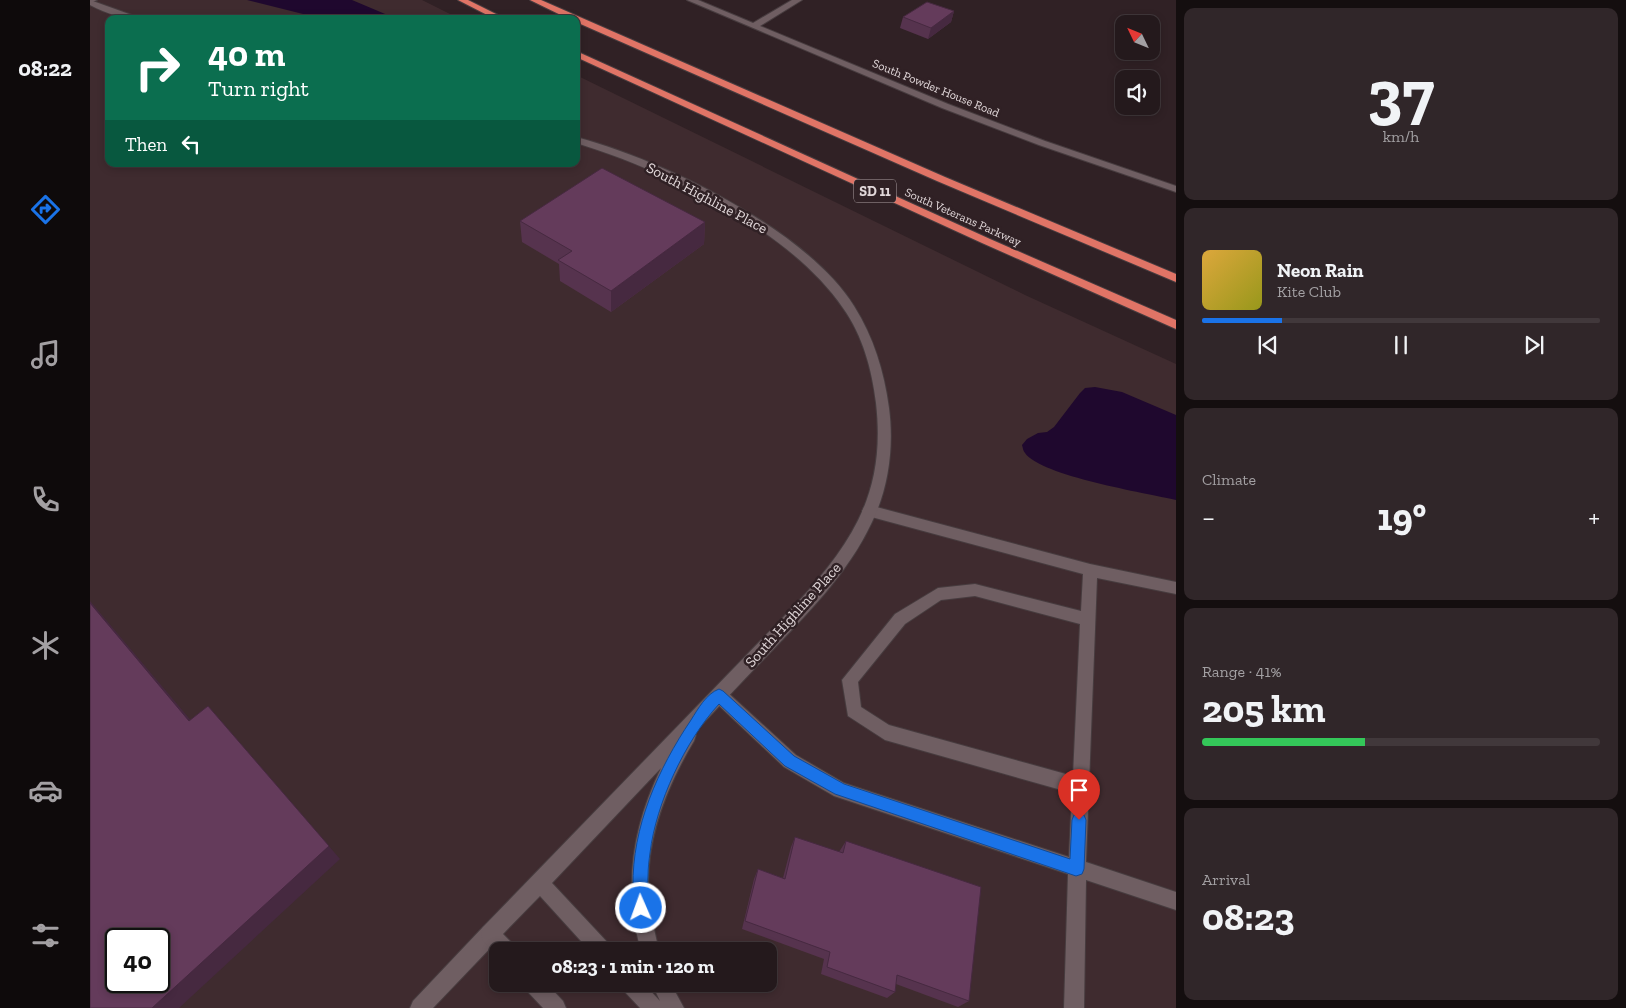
<!DOCTYPE html>
<meta charset="utf-8">
<style>
:root{--surface:#24191c;--page:#302629;--text:#f1f3f6;--muted:#a3a0a3;--line:#41383b;--accent:#1a73e8}
body{margin:0;font-family:"Zilla Slab",serif;background:var(--page);color:var(--text);height:100vh;display:flex;flex-direction:column;font-size:19px;white-space:nowrap}
*{box-sizing:border-box;margin:0}
p{font-size:16px;color:var(--muted)}
.icon{flex:none;width:28px;height:28px;fill:none;stroke:currentColor;stroke-width:2;stroke-linecap:round;stroke-linejoin:round}
.map{position:relative;flex:1;overflow:hidden}
.side{display:flex;flex-direction:column;gap:8px;padding:8px;background:#140e0f;width:450px}
.side>*{flex:none}
.hud{position:absolute;left:15px;top:15px;width:475px;height:152px;border-radius:10px;box-shadow:0 2px 8px #0003,0 0 0 1px var(--line);background:#0b6e4f;color:#fff;overflow:hidden}
.needle{width:32px;rotate:313deg}
.controls{position:absolute;left:1025px;top:15px;display:grid;gap:10px}
.controls a{display:grid;place-items:center;width:45px;height:45px;border-radius:10px;background:var(--surface);box-shadow:0 2px 8px #0003,0 0 0 1px var(--line);font-size:25px}
.speed{position:absolute;left:15px;top:928px;display:flex;gap:10px;font-size:25px;font-weight:700;text-align:center}
.speed>*{display:grid;place-content:center;width:65px;height:65px;border-radius:50%;background:var(--surface);box-shadow:0 2px 8px #0003,0 0 0 1px var(--line);line-height:1}
.speed .limit{border:2px solid #111;border-radius:8px;background:#fff;color:#111}
.pin{position:absolute;display:grid;place-items:center;width:42px;height:42px;color:#fff;margin:-51px -21px;border-radius:50% 50% 50% 0;rotate:-45deg;box-shadow:0 0 5px #0007}
.pin .icon{rotate:45deg}
.me{position:absolute;width:55px;margin:-28px;rotate:358deg;stroke-linejoin:round;filter:drop-shadow(0 0 4px #0008)}
.turn{display:flex;align-items:center;gap:18px;height:105px;padding:0 20px;font-size:22px}
.turn .icon{width:65px;height:65px;stroke-width:2.5}
.turn b{display:block;font-size:35px;line-height:42px}
.then{display:flex;align-items:center;height:48px;padding:0 20px;background:#0003;gap:10px;font-size:19px}
.big{font-size:38px;font-weight:800;line-height:1.1}
.side .widget{flex:1;display:flex;flex-direction:column;justify-content:center;gap:8px;min-width:0;padding:0 18px;border-radius:10px;background:var(--page)}
.side .dial{align-items:center;gap:0}
.dial b{font-size:65px;line-height:1}
.song{display:flex;align-items:center;gap:15px}
.cover{width:60px;height:60px;border-radius:8px;background:linear-gradient(135deg,hsl(40 70% 55%),hsl(60 70% 35%))}
.played{height:5px;border-radius:2px;background:linear-gradient(90deg,var(--accent) 20%,var(--line) 20%)}
.keys{display:flex;justify-content:space-around;direction:ltr}
.heat{display:flex;justify-content:space-between;align-items:center;font-size:28px;direction:ltr}
.charge{height:8px;border-radius:4px;background:linear-gradient(90deg,#34c759 41%,var(--line) 0)}
.trip{position:absolute;left:399px;top:942px;width:288px;height:50px;border-radius:10px;background:var(--surface);box-shadow:0 2px 8px #0003,0 0 0 1px var(--line);font-weight:800;line-height:50px;text-align:center}
main{display:flex;flex:1;min-height:0}
.tab-bar{display:flex;flex-direction:column;width:90px;justify-content:space-around;align-items:center;background:#0e0a0b;color:var(--muted)}
.tab-bar .icon{width:35px;height:35px}
.tab-bar .active{color:var(--accent)}
.tab-bar b{font-size:22px;color:var(--text)}
.map>svg:first-child{display:block}
</style>
<main>
<nav class="tab-bar">
<b>08:22</b>
<svg class="icon active" aria-label="directions" viewBox="0 0 24 24"><path d="M12 3l9 9-9 9-9-9zM9 14v-3h6M13 9l2 2-2 2"/></svg>
<svg class="icon" aria-label="music" viewBox="0 0 24 24"><path d="M9 18V5l10-2v13"/><circle cx="6" cy="18" r="3"/><circle cx="16" cy="16" r="3"/></svg>
<svg class="icon" aria-label="phone" viewBox="0 0 24 24"><path d="M5 4h4l2 5-3 2q2 4 5 5l2-3 5 2v4C11 20 4 13 5 4z"/></svg>
<svg class="icon" aria-label="climate" viewBox="0 0 24 24"><path d="M12 3v18M4 7l16 10M4 17L20 7"/></svg>
<svg class="icon" aria-label="car" viewBox="0 0 24 24"><path d="M5 17H2v-5l4-1 3-4h7l3 4 3 1v5h-3M9 17h6M6 11h13"/><circle cx="7" cy="17" r="2"/><circle cx="17" cy="17" r="2"/></svg>
<svg class="icon" aria-label="filters" viewBox="0 0 24 24"><path d="M4 7h16M4 17h16"/><circle cx="9" cy="7" r="2"/><circle cx="15" cy="17" r="2"/></svg>
</nav>
<div class="map">
<svg width="1086" height="1008" viewBox="0 0 1086 1008">
<rect width="100%" height="100%" fill="#302125"/>
<path fill="#3f2b2f" fill-rule="evenodd" d="M0,0H332L370,19H19V164H486V75L935,295L1086,364V1008H0ZM26,939H69V981H26ZM408,951H678V984H408Z"/>
<path fill="#1f082e" d="M157,0H262L307,19H233Z
M1005,387L1032,392L1086,415V500C1056,493 951,476 935,453C933,451 933,448 932,445L937,439L948,433L957,432L964,427L990,393L995,388Z"/>
<g fill="none" stroke-linecap="round" stroke-linejoin="round">
<defs>
<path id="service" d="M0,0H7L0,3Z
M779,505L1000,564L1086,582V594L1007,578L996,862L1086,892V910L996,880L994,1008H974L978,874L744,796L694,767L623,700L621,695L623,690L629,688L635,690L706,755L754,783L979,857L982,793L795,740L758,716L752,680L805,614L848,588L885,584L991,611L993,574L774,515L772,511L774,507ZM885,596L990,624L983,776L799,725L771,707L768,682L815,624L851,600Z
M400,925L407,927L409,934L407,941L343,1008H320L323,1001L393,927Z"/>
<path id="minor" d="M597,0H608L663,23L702,0H712L670,26L858,104L955,141L1086,186V192L949,145L852,108Z"/>
<path id="tertiary" d="M0,0L53,19C34,19 17,14 0,5Z
M486,137C571,159 717,230 764,306C784,338 794,371 799,408C804,446 799,487 782,522C758,574 716,615 677,656C652,681 629,707 605,732L606,735L604,741C576,788 554,842 559,898C561,917 565,933 569,951H551C533,887 542,828 571,768L462,883L519,944L521,951H500L450,896L413,934L423,944L425,951H408V956L393,941L391,934L393,927L707,603C764,541 796,491 786,403C782,370 773,336 753,308C700,230 575,170 486,143Z
M435,984H457L473,1001L476,1008H453L437,991Z
M532,984H554L570,1001L562,984H581L594,1008H573L570,1002L573,1008H550L534,991Z"/>
<path id="trunk" d="M368,0H378L416,19H405Z
M440,0H451L855,177L1086,274V282L847,181L486,22V19H479Z
M486,51L900,239L1086,320V329L892,243L486,57Z"/>
</defs>
<use href="#service" stroke="#473c3f" stroke-width="2"/>
<use href="#minor" stroke="#473c3f" stroke-width="2"/>
<use href="#tertiary" stroke="#473c3f" stroke-width="2"/>
<use href="#trunk" stroke="#473c3f" stroke-width="2"/>
<use href="#service" fill="#6f5e62" fill-rule="evenodd"/>
<use href="#minor" fill="#6f5e62" fill-rule="evenodd"/>
<use href="#tertiary" fill="#6f5e62" fill-rule="evenodd"/>
<use href="#trunk" fill="#e07466" fill-rule="evenodd"/>
</g>
<path fill="#56334e" d="M864,11L861,22L838,39L810,28L813,17Z
M430,221L615,222L614,244L521,312L470,281L469,264L432,242Z
M705,837L749,852L756,841L879,1001L868,1007L806,984L805,992L797,998L731,974L734,959L652,929L664,879L668,869L693,878L701,847Z"/>
<path fill="#462940" d="M864,11L861,22L838,39L841,28Z
M615,222L614,244L521,312V291Z
M0,601L114,736L99,721L0,603Z
M118,706L250,859L89,1008H62Z"/>
<path fill="#643b5b" stroke="#462940" fill-rule="evenodd" d="M837,2L864,11L841,28L813,17Z
M512,168L615,222L521,291L468,260L482,251L430,221Z
M0,603L99,721L118,706L239,846L62,1008H0ZM26,939H69V981H26Z
M705,837L753,853L756,841L891,887L879,1001L807,975L805,992L737,967L740,952L655,921L668,869L695,879Z"/>
<path fill="#1a73e8" stroke="#114b97" d="M629,689L633,691L704,756L754,784L980,859L982,820L984,815L989,813L994,815L996,820L994,869L992,874L986,876L745,794L695,766L629,704C595,741 566,803 560,853C559,860 558,868 558,876C557,888 561,902 556,914L551,916L546,914C542,905 543,896 543,887C542,827 568,769 601,720C608,709 616,694 629,689Z"/>
<g text-anchor="middle" dominant-baseline="central" stroke-width="5" stroke-linejoin="round" paint-order="stroke">
<g font-size="12" fill="#e1d7d9" stroke="#302125">
<text transform="translate(846 88) rotate(22)">South Powder House Road</text>
<text transform="translate(873 217) rotate(24)">South Veterans Parkway</text>
</g>
<rect fill="#302125" stroke="#aca0a3" stroke-width="1" x="764" y="179.5" width="42" height="23" rx="4"/>
<g font-size="14" font-weight="bold" fill="#e1d7d9">
<text x="785" y="191">SD 11</text>
</g>
<g font-size="15" fill="#e1d7d9" stroke="#302125">
<text transform="translate(617 198) rotate(28)">South Highline Place</text>
<text transform="translate(703 615) rotate(-48)">South Highline Place</text>
</g>
</g>
</svg>
<div class="controls">
<a><svg class="needle" viewBox="-14 -14 28 28"><path d="M0-13l5 13h-10z" fill="#e53935"/><path d="M0 13l5-13h-10z" fill="#a3a0a3"/></svg></a>
<a><svg class="icon" aria-label="sound" viewBox="0 0 24 24"><path d="M4 9h4l5-4v14l-5-4H4zM17 9q2 3 0 6"/></svg></a>
</div>
<div class="speed"><div class="limit">40</div></div>
<div class="pin" style="left:989px;top:820px;background:#d93025"><svg class="icon" aria-label="arrive" viewBox="0 0 24 24"><path d="M6 21V4h12l-3 4 3 4H6"/></svg></div>
<svg class="me" style="left:551px;top:908px" viewBox="-20 -20 40 40"><circle r="17" fill="#1a73e8" stroke="#fff" stroke-width="3"/><path d="M0-11L8 9 0 5-8 9z" fill="#fff"/></svg>
<div class="trip">08:23 · 1 min · 120 m</div>
<div class="hud">
<div class="turn"><svg class="icon" aria-label="right" viewBox="0 0 24 24"><path d="M7 20v-9h11M14 6l5 5-5 5"/></svg><div><b>40 m</b>Turn right</div></div>
<div class="then">Then<svg class="icon" aria-label="left" viewBox="0 0 24 24"><path d="M17 20v-9H6M10 6l-5 5 5 5"/></svg></div>
</div>
</div>
<section class="side">
<div class="widget dial"><b>37</b><p>km/h</p></div>
<div class="widget">
<div class="song"><i class="cover"></i><div><b>Neon Rain</b><p>Kite Club</p></div></div>
<div class="played"></div>
<div class="keys"><svg class="icon" aria-label="previous" viewBox="0 0 24 24"><path d="M18 5L8 12l10 7zM5 5v14"/></svg><svg class="icon" aria-label="pause" viewBox="0 0 24 24"><path d="M8 5v14M16 5v14"/></svg><svg class="icon" aria-label="next" viewBox="0 0 24 24"><path d="M6 5l10 7-10 7zM19 5v14"/></svg></div>
</div>
<div class="widget"><p>Climate</p>
<div class="heat"><a>−</a><b class="big">19°</b><a>+</a></div>
</div>
<div class="widget"><p>Range · 41%</p><b class="big">205 km</b><div class="charge"></div></div>
<div class="widget"><p>Arrival</p><b class="big">08:23</b></div>
</section>
</main>
